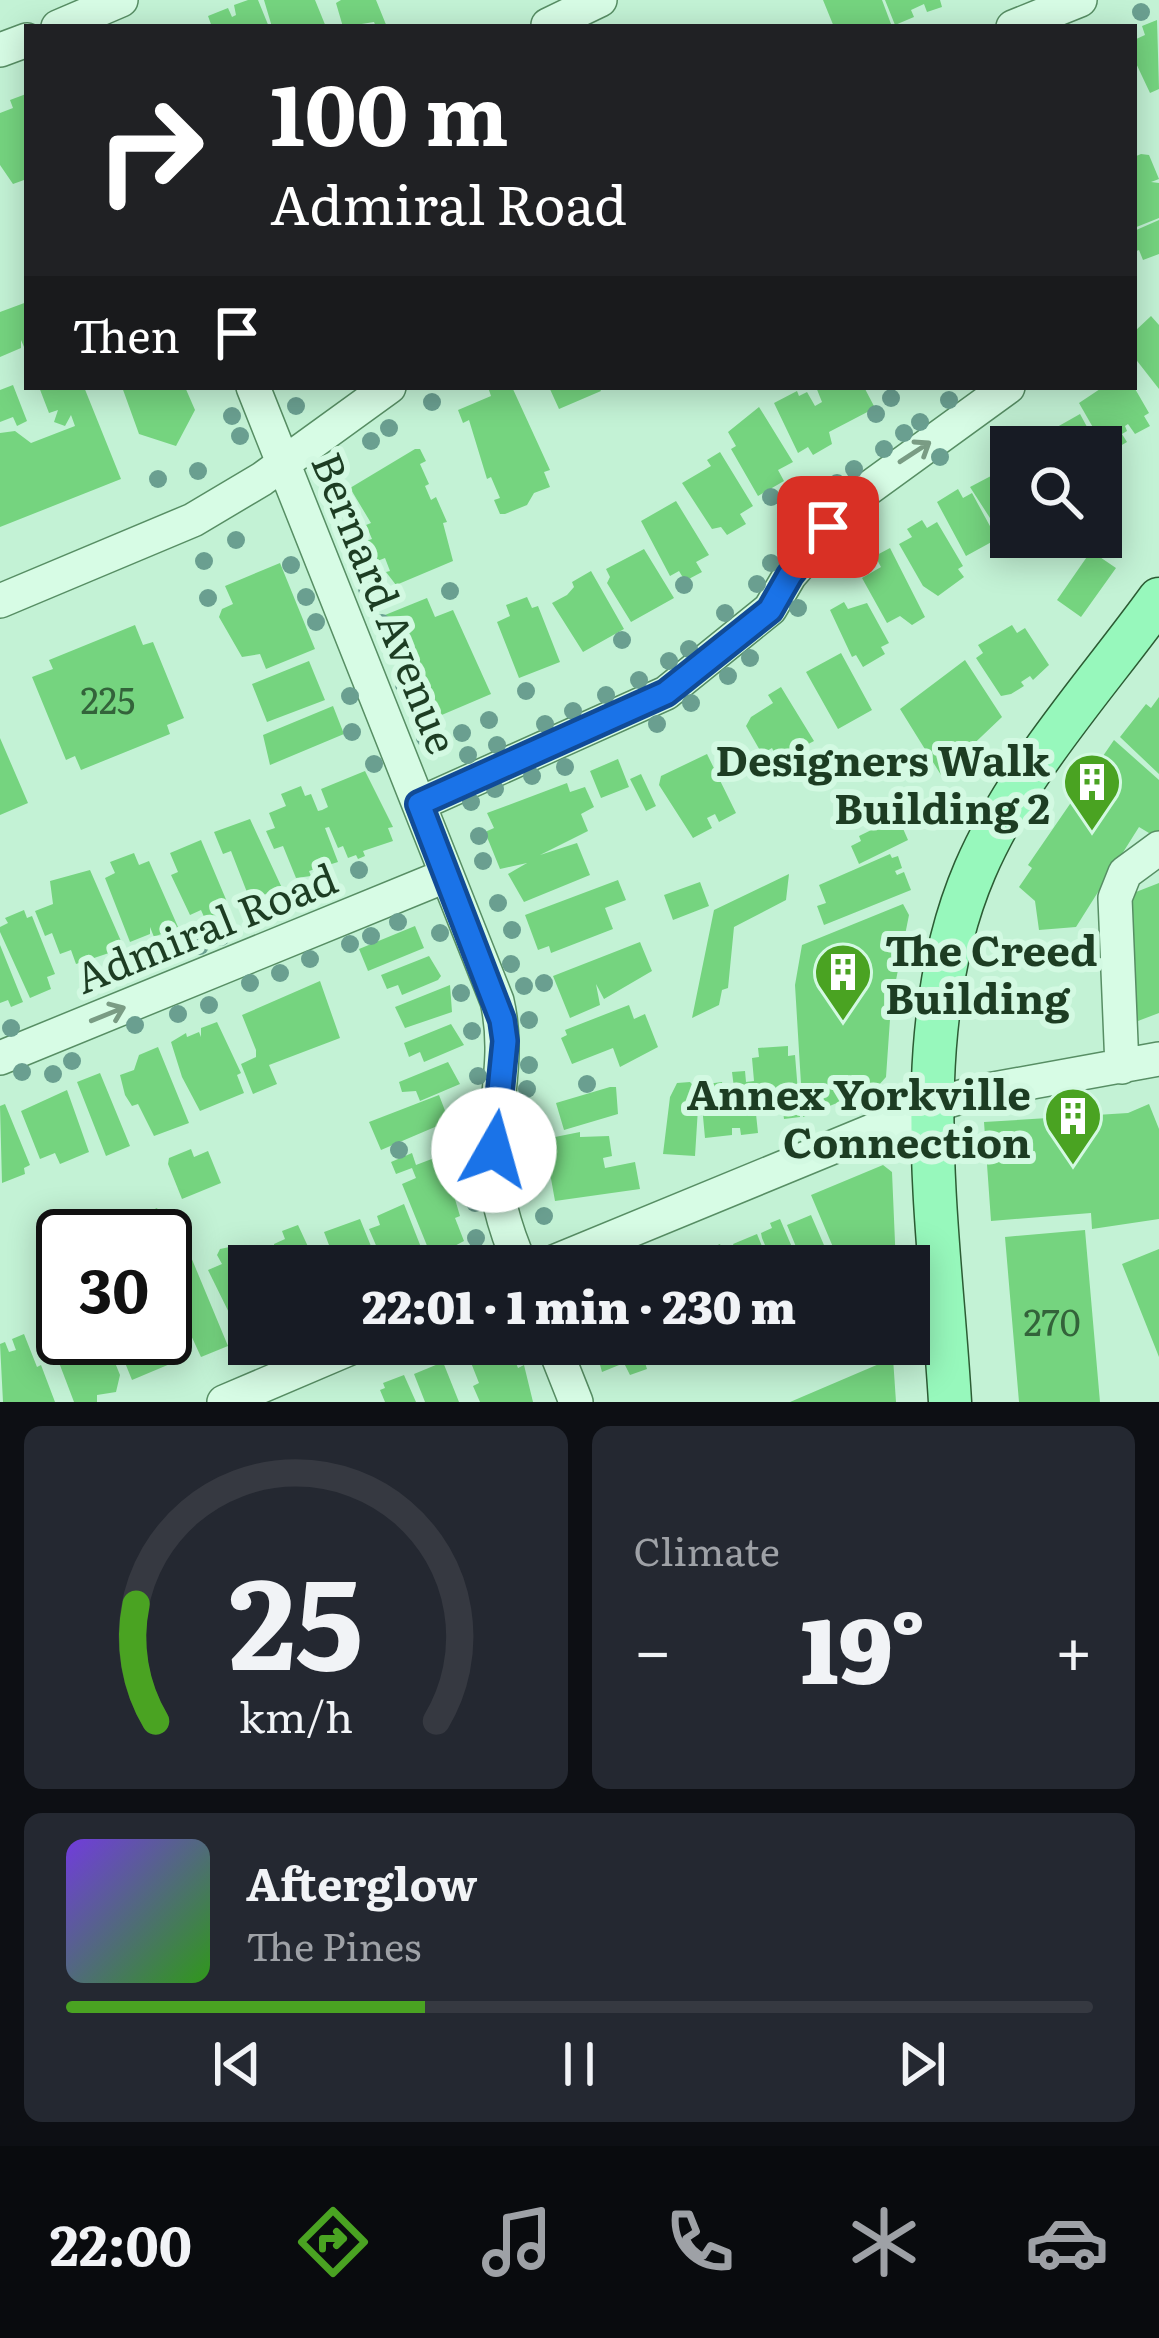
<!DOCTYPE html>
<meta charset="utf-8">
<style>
:root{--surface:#171b24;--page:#242831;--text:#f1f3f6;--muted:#9ea1a6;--line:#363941;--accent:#4aa322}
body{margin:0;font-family:Literata,serif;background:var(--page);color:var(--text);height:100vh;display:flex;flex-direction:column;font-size:45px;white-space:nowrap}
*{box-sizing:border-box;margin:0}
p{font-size:39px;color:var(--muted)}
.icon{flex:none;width:66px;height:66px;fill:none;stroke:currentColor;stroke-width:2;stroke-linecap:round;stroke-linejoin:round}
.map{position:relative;height:1402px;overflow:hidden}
.side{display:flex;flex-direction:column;gap:24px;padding:24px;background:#0d0f14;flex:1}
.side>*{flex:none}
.guide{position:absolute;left:24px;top:24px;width:1113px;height:366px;border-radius:0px;box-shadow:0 6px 30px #0003;background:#202124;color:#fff;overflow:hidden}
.controls{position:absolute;left:990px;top:426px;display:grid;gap:24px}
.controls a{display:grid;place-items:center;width:132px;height:132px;border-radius:0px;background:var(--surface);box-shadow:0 6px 30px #0003;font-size:60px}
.speed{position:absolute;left:36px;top:1209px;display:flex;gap:24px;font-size:60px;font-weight:700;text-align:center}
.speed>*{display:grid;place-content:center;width:156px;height:156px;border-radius:50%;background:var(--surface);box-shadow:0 6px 30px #0003;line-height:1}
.speed .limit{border:6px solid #111;border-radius:18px;background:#fff;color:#111}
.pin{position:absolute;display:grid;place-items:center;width:102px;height:102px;color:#fff;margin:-51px;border-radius:24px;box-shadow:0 6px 18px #0006}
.me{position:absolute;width:132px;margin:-66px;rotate:7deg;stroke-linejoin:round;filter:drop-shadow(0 0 9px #0008)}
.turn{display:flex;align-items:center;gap:42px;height:252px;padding:0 48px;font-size:54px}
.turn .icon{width:156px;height:156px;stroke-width:2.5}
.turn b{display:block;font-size:84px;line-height:102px}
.then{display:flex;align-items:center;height:114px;padding:0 48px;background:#0003;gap:24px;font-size:45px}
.big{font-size:90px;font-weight:800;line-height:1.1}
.side .widget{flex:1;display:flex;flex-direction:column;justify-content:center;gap:18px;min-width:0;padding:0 42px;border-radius:18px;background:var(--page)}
.side .dial{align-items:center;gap:0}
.dial svg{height:312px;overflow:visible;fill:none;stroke:var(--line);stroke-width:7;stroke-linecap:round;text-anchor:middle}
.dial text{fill:var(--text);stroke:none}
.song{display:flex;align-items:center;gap:36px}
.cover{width:144px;height:144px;border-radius:18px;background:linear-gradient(135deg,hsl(260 70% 55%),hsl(110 70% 35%))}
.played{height:12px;border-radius:6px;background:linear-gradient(90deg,var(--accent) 35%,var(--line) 35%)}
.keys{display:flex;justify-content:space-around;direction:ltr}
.heat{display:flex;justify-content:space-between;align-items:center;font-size:66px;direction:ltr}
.side .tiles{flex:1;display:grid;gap:24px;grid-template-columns:1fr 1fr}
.widget:last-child{grid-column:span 2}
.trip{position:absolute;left:228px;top:1245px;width:702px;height:120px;border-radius:0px;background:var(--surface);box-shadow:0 6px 30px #0003;font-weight:800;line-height:120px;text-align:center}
.dock{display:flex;height:192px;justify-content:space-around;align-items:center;background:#090b0e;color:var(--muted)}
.dock .icon{width:84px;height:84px}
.dock .current{color:var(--accent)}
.dock b{font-size:54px;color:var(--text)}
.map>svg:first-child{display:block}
</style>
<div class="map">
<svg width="1159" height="1402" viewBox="0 0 1159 1402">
<rect width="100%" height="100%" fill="#c3f2d5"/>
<path fill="#75d47f" d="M248,0H258L269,27H212L208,16L228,8L232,17L236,15L234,5Z
M264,0H315L326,27H272Z
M341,0H376L387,27H376L374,22L343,27L336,3Z
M823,0H882L891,24L834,27Z
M885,0H940L942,7L927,12L924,4L911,10L914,17L895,25Z
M1157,20L1159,89L1150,93L1134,59V40L1145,35L1142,26Z
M26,94L27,96L26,187L24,180L13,184L0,165V113L13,108L10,100Z
M1141,154L1149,155L1159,179L1151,182L1159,183V218L1134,228V157Z
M1159,220V254L1143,260L1139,250L1134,252V231Z
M27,302V354L21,340V348L0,357V312Z
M1151,316L1159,325V389L1134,357V332Z
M13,385L27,421L17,426L13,417L0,422V390Z
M39,387H84L121,479L0,527V433L15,431L31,443L75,426L71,415L65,426L54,422L58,410L49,413Z
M122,387H185L195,410L176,446L139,434Z
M488,387H512L550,470L544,472L550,487L534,493L527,505L505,514H500L494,500L500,498L491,477L487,479L469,420L463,423L458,410L491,396Z
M549,387H599L601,391L559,409Z
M816,387H864L875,408L829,432L832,444L813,455L808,447L798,453L774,403L797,391L799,396L807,392L815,406L822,402Z
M1103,387H1134L1149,413L1144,416L1150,426L1135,434L1128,424L1125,426L1127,431L1122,434L1127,442L1115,449L1110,440L1103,445L1079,403Z
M759,407L793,462L778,470L784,481L758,496L731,449L736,446L728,432Z
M1080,414L1098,447H1059L1050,431Z
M415,449H420L426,461L420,464L429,484L425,486L431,500L436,497L447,522L443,523L453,561L396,585L386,572L390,571L385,558L372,563L363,542L372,539L366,525L371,523L350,488Z
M720,452L753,506L740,514L746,524L727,535L721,527L712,529L682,483L711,466L707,460Z
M1008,467L1011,472V537L1006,528L999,532L970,487Z
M958,489L963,498L972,493L997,539L966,556L937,502Z
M676,501L709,555L696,562L702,572L685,581L679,571L670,576L641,521Z
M922,520L927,528L937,522L963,566L958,569L964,577L938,596L923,586L899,544L912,537L907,529Z
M890,548L925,617L912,625L900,616L887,623L862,578L881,567L875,556Z
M644,549L674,598L631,622L607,583L610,577L606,569Z
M1091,551L1116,568L1081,617L1057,600Z
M280,563L315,649L266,669L260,654L242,657L219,617L222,609L233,604L225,586Z
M591,571L624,629L583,652L552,603L567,595L574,587L572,582Z
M527,597L532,608L538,606L560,662L519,678L497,622L510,616L506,605Z
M427,598L435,617L453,610L491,694L437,717L428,695L422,698L415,687L400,638L395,640L385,615Z
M844,602L848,609L867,603L889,643L881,647L885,654L863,667L856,655L852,657L830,610Z
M135,625L143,645L153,642L184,718L167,725L170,734L81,770L75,756L66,760L32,677L53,669L49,660Z
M1012,625L1017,633L1025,628L1049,665L1033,680L1030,676L1021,682L1024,686L1011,694L1001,696L976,658L983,653L978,645Z
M841,653L872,710L838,729L806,672Z
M965,660L1002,717L941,775L900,709Z
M309,661L325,700L267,722L252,684Z
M781,687L814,741L778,760L772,748L762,754L746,726L751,717L773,703L768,695Z
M1159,697V774L1120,737L1146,704L1151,708Z
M333,706L344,734L270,765L263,735Z
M0,738L28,803L0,815Z
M1114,740L1159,780V839L1139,827L1076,927L1039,930L1035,901L1019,887L1032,868L1028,865Z
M707,754L736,813L719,822L715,814L707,818L712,828L693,838L659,785L661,776Z
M618,759L629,787L601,798L590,771Z
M365,771L393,827L388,828L393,841L363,851L365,856L358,859L356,855L348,858L343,846L338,848L329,827L325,828L338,862L309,871L311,876L296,878L283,846L274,849L266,831L275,828L269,813L286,806L281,794L301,786L305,796L311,794L318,811L322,810L328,807L321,789Z
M641,774L656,806L646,811L630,779Z
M567,783L570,792L585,787L594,807L581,814L588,831L540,855L577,843L590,875L524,902L508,874L527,863L500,869L485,832L494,828L487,813Z
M898,817L908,840L859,864L851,846L861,841L859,836Z
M250,819L282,888L250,900L231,851L223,854L214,832Z
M201,840L230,909L205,919L201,910L190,915L171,875L178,872L170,853Z
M134,853L139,865L149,861L178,927L154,937L150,927V934L130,942L105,878L115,873L110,862Z
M890,854L892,858L898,856L902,868L895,871L897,875L904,872L911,890L824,925L817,906L826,903L819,885Z
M90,870L124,948L76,964L71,950L60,954L52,933L45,936L35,911L53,904L50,881Z
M789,874L786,900L734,927L728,988L722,990L719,1005L692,1018L714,910Z
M618,880L626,900L605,908L613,929L551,953L549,946L538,950L525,915Z
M700,882L709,906L673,920L664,895Z
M1159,883V1013L1130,1024L1123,897Z
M903,904L909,915L891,1005L886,1077L878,1086L803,1117L795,985L802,945Z
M24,910L27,918L32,916L55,974L47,977L51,989L30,998L0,932V927L8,923L5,918Z
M415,926L424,948L368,971L359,949Z
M640,942L652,971L604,999L596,984L600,1005L570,1018L553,976Z
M0,945L23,1002L11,1007L8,1000L0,1003Z
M429,956L441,976L438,980L402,995L398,985L387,989L381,975Z
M320,981L340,1038L269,1065L277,1084L253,1094L241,1064L256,1057V1050L242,1015Z
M450,985L452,1012L405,1028L395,1007Z
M629,1005L634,1019L645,1014L658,1047L620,1067L613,1048L572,1064L561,1038L567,1035L565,1030Z
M217,1022L241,1073L237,1075L244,1093L200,1111L182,1077L171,1042L186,1033L187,1037L199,1032L201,1037V1028Z
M451,1024L464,1045L424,1062L420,1052L409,1057L404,1043Z
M788,1046V1056L795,1055L800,1117L784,1119L783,1111L756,1114L758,1133L741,1135L740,1128H732V1135L705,1138L701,1095L708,1094L707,1084L722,1082L723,1088H734L732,1072L745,1071L746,1082L754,1081L752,1058L759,1057L758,1048Z
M158,1047L189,1123L154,1136L138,1104L132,1106L125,1095L120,1075L134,1070L139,1055Z
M448,1062L460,1084L420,1101L416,1091L402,1092L399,1082Z
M100,1073L130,1146L106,1156L77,1082Z
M690,1082L699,1092L695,1156L663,1154L670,1097L677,1083Z
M610,1087H616L618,1114L564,1130L556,1103Z
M67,1090L89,1152L60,1164L55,1153L40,1159L21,1111Z
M439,1095L449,1121L381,1150L369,1122Z
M5,1104L30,1165L24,1168L25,1174L2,1183L0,1106Z
M1149,1104L1159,1129V1219L1092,1229L1091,1213L991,1221L984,1122L1128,1113Z
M580,1132V1137L609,1136L612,1156L603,1158L605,1168L635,1162L640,1189L555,1201L545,1145L556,1143L555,1137Z
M191,1149L194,1157L208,1151L221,1183L182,1199L168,1164L169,1158Z
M412,1153L416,1165L437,1157L446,1169L460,1216L455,1218L464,1241L432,1258L402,1184L416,1178L412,1168L396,1174L391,1162Z
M883,1165L892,1172L896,1266H841L811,1195Z
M404,1204L426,1260L412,1266H398L392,1252L386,1255L384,1248L378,1250L369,1229L380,1225L377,1216Z
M157,1208L166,1229L148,1236L139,1216Z
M811,1215L833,1266H804L787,1225Z
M360,1219L379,1266H337L324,1232Z
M780,1219L800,1266H774L762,1238L761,1233L772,1228L770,1223Z
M298,1225L317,1266H277L274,1244L285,1239L282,1231Z
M1085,1230L1100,1402H1019L1005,1237Z
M757,1234L770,1266H742L733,1244Z
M720,1244L729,1266H686L684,1259Z
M239,1245L256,1266H249V1339L244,1329L238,1331L208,1270L222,1264L217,1255L220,1249Z
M1159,1249V1357L1122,1264Z
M191,1257L228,1346L201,1357L178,1307L187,1304L172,1265Z
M168,1301L189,1356L132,1380L115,1338H165Z
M63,1322V1338H105L120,1375L116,1392L97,1395V1402H74L47,1331Z
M24,1334L37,1367L41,1365L55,1402H3L0,1344L5,1342L9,1352L16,1350L12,1339Z
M480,1344H508L518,1368L524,1365L533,1402H480L473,1386L479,1383L466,1350Z
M587,1344H639L647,1369L630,1375L624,1363L602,1372L597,1354L592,1356Z
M893,1358L896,1402H790Z
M443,1362L459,1402H425L414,1374Z
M404,1375L416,1402H385L380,1390L385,1388L383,1383Z"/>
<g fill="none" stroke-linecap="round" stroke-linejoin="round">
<defs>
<path id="minor" d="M548,25L600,0
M58,27L121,0
M1013,27L1080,0
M0,50L27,40
M253,387L497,1001C509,1052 496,1098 494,1149C493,1189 505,1230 521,1266
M0,601L193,520L262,479L389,387
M419,804L666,693L770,609L790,575L862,493L1008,387
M0,1058L445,876
M1122,1067L1115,898L1125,873L1159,848
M544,1266L935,1105L977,1092L1159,1059
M553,1344L576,1402
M224,1402L360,1344"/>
<path id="major" d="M950,1402C940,1230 905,1033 975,870C1018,770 1096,686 1159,599"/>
</defs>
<use href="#minor" stroke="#578e64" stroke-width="36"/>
<use href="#major" stroke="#2c5c34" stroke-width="45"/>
<use href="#minor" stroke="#d7fce5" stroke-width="33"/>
<use href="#major" stroke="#97f8bc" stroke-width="42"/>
</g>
<g fill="#6a9f90">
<circle cx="1141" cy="12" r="9"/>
<circle cx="891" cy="398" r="9"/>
<circle cx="949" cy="400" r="9"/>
<circle cx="432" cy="402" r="9"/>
<circle cx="296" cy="406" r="9"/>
<circle cx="876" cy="414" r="9"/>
<circle cx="232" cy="416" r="9"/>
<circle cx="920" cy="422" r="9"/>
<circle cx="389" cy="428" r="9"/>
<circle cx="904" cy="433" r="9"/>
<circle cx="240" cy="436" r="9"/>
<circle cx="371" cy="441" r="9"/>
<circle cx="884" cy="449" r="9"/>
<circle cx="940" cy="457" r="9"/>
<circle cx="854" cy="469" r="9"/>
<circle cx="198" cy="471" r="9"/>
<circle cx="158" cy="479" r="9"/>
<circle cx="837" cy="483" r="9"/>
<circle cx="329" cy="492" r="9"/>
<circle cx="771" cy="497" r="9"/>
<circle cx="808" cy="513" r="9"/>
<circle cx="349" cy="538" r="9"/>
<circle cx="236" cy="540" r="9"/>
<circle cx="204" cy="561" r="9"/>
<circle cx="771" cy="563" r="9"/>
<circle cx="291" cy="565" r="9"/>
<circle cx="821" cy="568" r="9"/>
<circle cx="757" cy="584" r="9"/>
<circle cx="684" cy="585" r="9"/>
<circle cx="367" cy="589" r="9"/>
<circle cx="450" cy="591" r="9"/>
<circle cx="306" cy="597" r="9"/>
<circle cx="208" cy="598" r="9"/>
<circle cx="798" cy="608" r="9"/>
<circle cx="725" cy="613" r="9"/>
<circle cx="316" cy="622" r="9"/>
<circle cx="382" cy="623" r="9"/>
<circle cx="622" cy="640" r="9"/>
<circle cx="689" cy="649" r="9"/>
<circle cx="750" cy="658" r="9"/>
<circle cx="669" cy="661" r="9"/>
<circle cx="728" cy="676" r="9"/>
<circle cx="639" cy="680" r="9"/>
<circle cx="404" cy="685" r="9"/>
<circle cx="526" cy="691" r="9"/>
<circle cx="606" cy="695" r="9"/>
<circle cx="350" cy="696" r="9"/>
<circle cx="691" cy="703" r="9"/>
<circle cx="417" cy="706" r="9"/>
<circle cx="573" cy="711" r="9"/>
<circle cx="489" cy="720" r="9"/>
<circle cx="545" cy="724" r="9"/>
<circle cx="657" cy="724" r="9"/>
<circle cx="352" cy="732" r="9"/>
<circle cx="462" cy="733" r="9"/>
<circle cx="425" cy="738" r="9"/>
<circle cx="497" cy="745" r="9"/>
<circle cx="468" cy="755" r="9"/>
<circle cx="374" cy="764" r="9"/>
<circle cx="565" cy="767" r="9"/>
<circle cx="532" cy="776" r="9"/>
<circle cx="495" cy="789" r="9"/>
<circle cx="471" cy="802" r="9"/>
<circle cx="479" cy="836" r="9"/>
<circle cx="483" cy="861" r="9"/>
<circle cx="359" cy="870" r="9"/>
<circle cx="321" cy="894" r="9"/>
<circle cx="498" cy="903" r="9"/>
<circle cx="398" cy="922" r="9"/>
<circle cx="512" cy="930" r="9"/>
<circle cx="440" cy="933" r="9"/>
<circle cx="371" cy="936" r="9"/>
<circle cx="221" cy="937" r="9"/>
<circle cx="350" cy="944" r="9"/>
<circle cx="200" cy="946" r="9"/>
<circle cx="310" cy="959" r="9"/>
<circle cx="511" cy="964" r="9"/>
<circle cx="280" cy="973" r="9"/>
<circle cx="250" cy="983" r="9"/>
<circle cx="544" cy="983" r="9"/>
<circle cx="524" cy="986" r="9"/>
<circle cx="461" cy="993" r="9"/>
<circle cx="209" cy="1005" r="9"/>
<circle cx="178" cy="1014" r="9"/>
<circle cx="529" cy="1020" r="9"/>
<circle cx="135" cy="1025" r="9"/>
<circle cx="11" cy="1028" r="9"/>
<circle cx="472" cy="1031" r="9"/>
<circle cx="72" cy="1061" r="9"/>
<circle cx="529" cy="1065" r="9"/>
<circle cx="22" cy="1072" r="9"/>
<circle cx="53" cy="1074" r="9"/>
<circle cx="478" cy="1076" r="9"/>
<circle cx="587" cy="1084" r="9"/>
<circle cx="527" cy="1089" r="9"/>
<circle cx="470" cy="1110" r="9"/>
<circle cx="399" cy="1150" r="9"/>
<circle cx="525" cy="1151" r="9"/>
<circle cx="458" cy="1173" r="9"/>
<circle cx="475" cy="1203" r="9"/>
<circle cx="544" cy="1216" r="9"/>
<circle cx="476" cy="1238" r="9"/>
</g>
<defs><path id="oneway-shaft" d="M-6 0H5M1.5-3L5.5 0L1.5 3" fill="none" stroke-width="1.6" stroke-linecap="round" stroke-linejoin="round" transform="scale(3)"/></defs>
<g stroke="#7a9c84">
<use href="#oneway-shaft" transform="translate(915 452) rotate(-33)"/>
<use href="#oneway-shaft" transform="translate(108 1014) rotate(-22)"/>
</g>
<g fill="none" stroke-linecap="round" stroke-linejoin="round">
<defs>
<path id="route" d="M494,1150L505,1041L502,1020L419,804L666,693L770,610L790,575L828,527"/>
</defs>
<use href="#route" stroke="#114b97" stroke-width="30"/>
<use href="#route" stroke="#1a73e8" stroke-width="21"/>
</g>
<defs>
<symbol id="building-pin" viewBox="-11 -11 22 30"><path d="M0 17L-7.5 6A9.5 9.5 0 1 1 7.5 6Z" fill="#4aa322" stroke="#d3f9e2"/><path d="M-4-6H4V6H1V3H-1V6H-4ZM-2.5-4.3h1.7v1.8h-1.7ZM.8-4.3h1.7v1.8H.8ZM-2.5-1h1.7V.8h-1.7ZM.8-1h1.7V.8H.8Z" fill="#fff"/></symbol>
</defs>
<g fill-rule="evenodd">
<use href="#building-pin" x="1059" y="749" width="66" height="90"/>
<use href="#building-pin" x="810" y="939" width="66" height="90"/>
<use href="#building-pin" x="1040" y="1083" width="66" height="90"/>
</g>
<g text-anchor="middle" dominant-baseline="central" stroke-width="12" stroke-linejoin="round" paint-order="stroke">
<g font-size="36" fill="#33633a">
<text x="108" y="698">225</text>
<text x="1052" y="1320">270</text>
</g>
<g font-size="42" fill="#1d3d23" stroke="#d3f9e2">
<text transform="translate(387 602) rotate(68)">Bernard Avenue</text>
<text transform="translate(205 926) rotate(-22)">Admiral Road</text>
</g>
<g font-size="42" font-weight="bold" fill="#1d3d23" stroke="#d3f9e2" text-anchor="end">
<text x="1050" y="758">Designers Walk<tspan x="1050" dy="48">Building 2</tspan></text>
<text x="885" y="948" text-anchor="start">The Creed<tspan x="885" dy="48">Building</tspan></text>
<text x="1031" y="1092">Annex Yorkville<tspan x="1031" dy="48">Connection</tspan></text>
</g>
</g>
</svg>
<div class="controls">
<a><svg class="icon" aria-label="search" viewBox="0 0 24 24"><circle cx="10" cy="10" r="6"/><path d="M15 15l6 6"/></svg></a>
</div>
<div class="speed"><div class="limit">30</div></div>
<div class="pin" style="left:828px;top:527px;background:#d93025"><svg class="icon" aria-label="arrive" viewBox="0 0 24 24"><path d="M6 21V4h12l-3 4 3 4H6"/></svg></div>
<svg class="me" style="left:494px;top:1150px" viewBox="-20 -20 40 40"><circle r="19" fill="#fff"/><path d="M0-13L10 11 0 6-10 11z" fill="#1a73e8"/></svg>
<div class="trip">22:01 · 1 min · 230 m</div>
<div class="guide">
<div class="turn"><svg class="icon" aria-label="right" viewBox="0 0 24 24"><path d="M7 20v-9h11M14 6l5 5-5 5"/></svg><div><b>100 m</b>Admiral Road</div></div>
<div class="then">Then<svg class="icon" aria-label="arrive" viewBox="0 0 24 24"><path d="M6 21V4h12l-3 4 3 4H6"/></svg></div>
</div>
</div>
<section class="side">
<div class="tiles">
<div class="widget dial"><svg viewBox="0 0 100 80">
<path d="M14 69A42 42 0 1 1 86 69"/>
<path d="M14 69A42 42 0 0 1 9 39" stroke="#4aa322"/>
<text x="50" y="56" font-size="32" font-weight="700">25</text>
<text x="50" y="72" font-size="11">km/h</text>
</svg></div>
<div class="widget"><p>Climate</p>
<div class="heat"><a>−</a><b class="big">19°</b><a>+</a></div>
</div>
<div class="widget">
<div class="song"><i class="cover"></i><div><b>Afterglow</b><p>The Pines</p></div></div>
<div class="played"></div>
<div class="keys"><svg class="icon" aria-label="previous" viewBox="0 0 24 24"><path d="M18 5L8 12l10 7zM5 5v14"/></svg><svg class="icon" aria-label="pause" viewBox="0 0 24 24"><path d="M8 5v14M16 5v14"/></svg><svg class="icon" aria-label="next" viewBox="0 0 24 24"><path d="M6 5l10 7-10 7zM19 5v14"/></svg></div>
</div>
</div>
</section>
<nav class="dock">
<b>22:00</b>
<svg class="icon current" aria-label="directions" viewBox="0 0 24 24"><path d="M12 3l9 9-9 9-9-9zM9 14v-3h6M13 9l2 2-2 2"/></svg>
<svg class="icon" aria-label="music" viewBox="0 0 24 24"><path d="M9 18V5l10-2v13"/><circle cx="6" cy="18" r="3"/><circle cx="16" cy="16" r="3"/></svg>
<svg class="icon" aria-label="phone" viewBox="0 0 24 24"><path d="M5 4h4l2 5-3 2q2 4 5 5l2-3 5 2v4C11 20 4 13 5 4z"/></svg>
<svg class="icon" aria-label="climate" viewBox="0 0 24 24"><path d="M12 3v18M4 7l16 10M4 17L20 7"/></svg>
<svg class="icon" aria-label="car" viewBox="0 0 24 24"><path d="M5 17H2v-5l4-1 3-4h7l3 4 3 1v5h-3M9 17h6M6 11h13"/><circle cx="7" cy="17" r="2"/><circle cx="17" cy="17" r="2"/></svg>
</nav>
